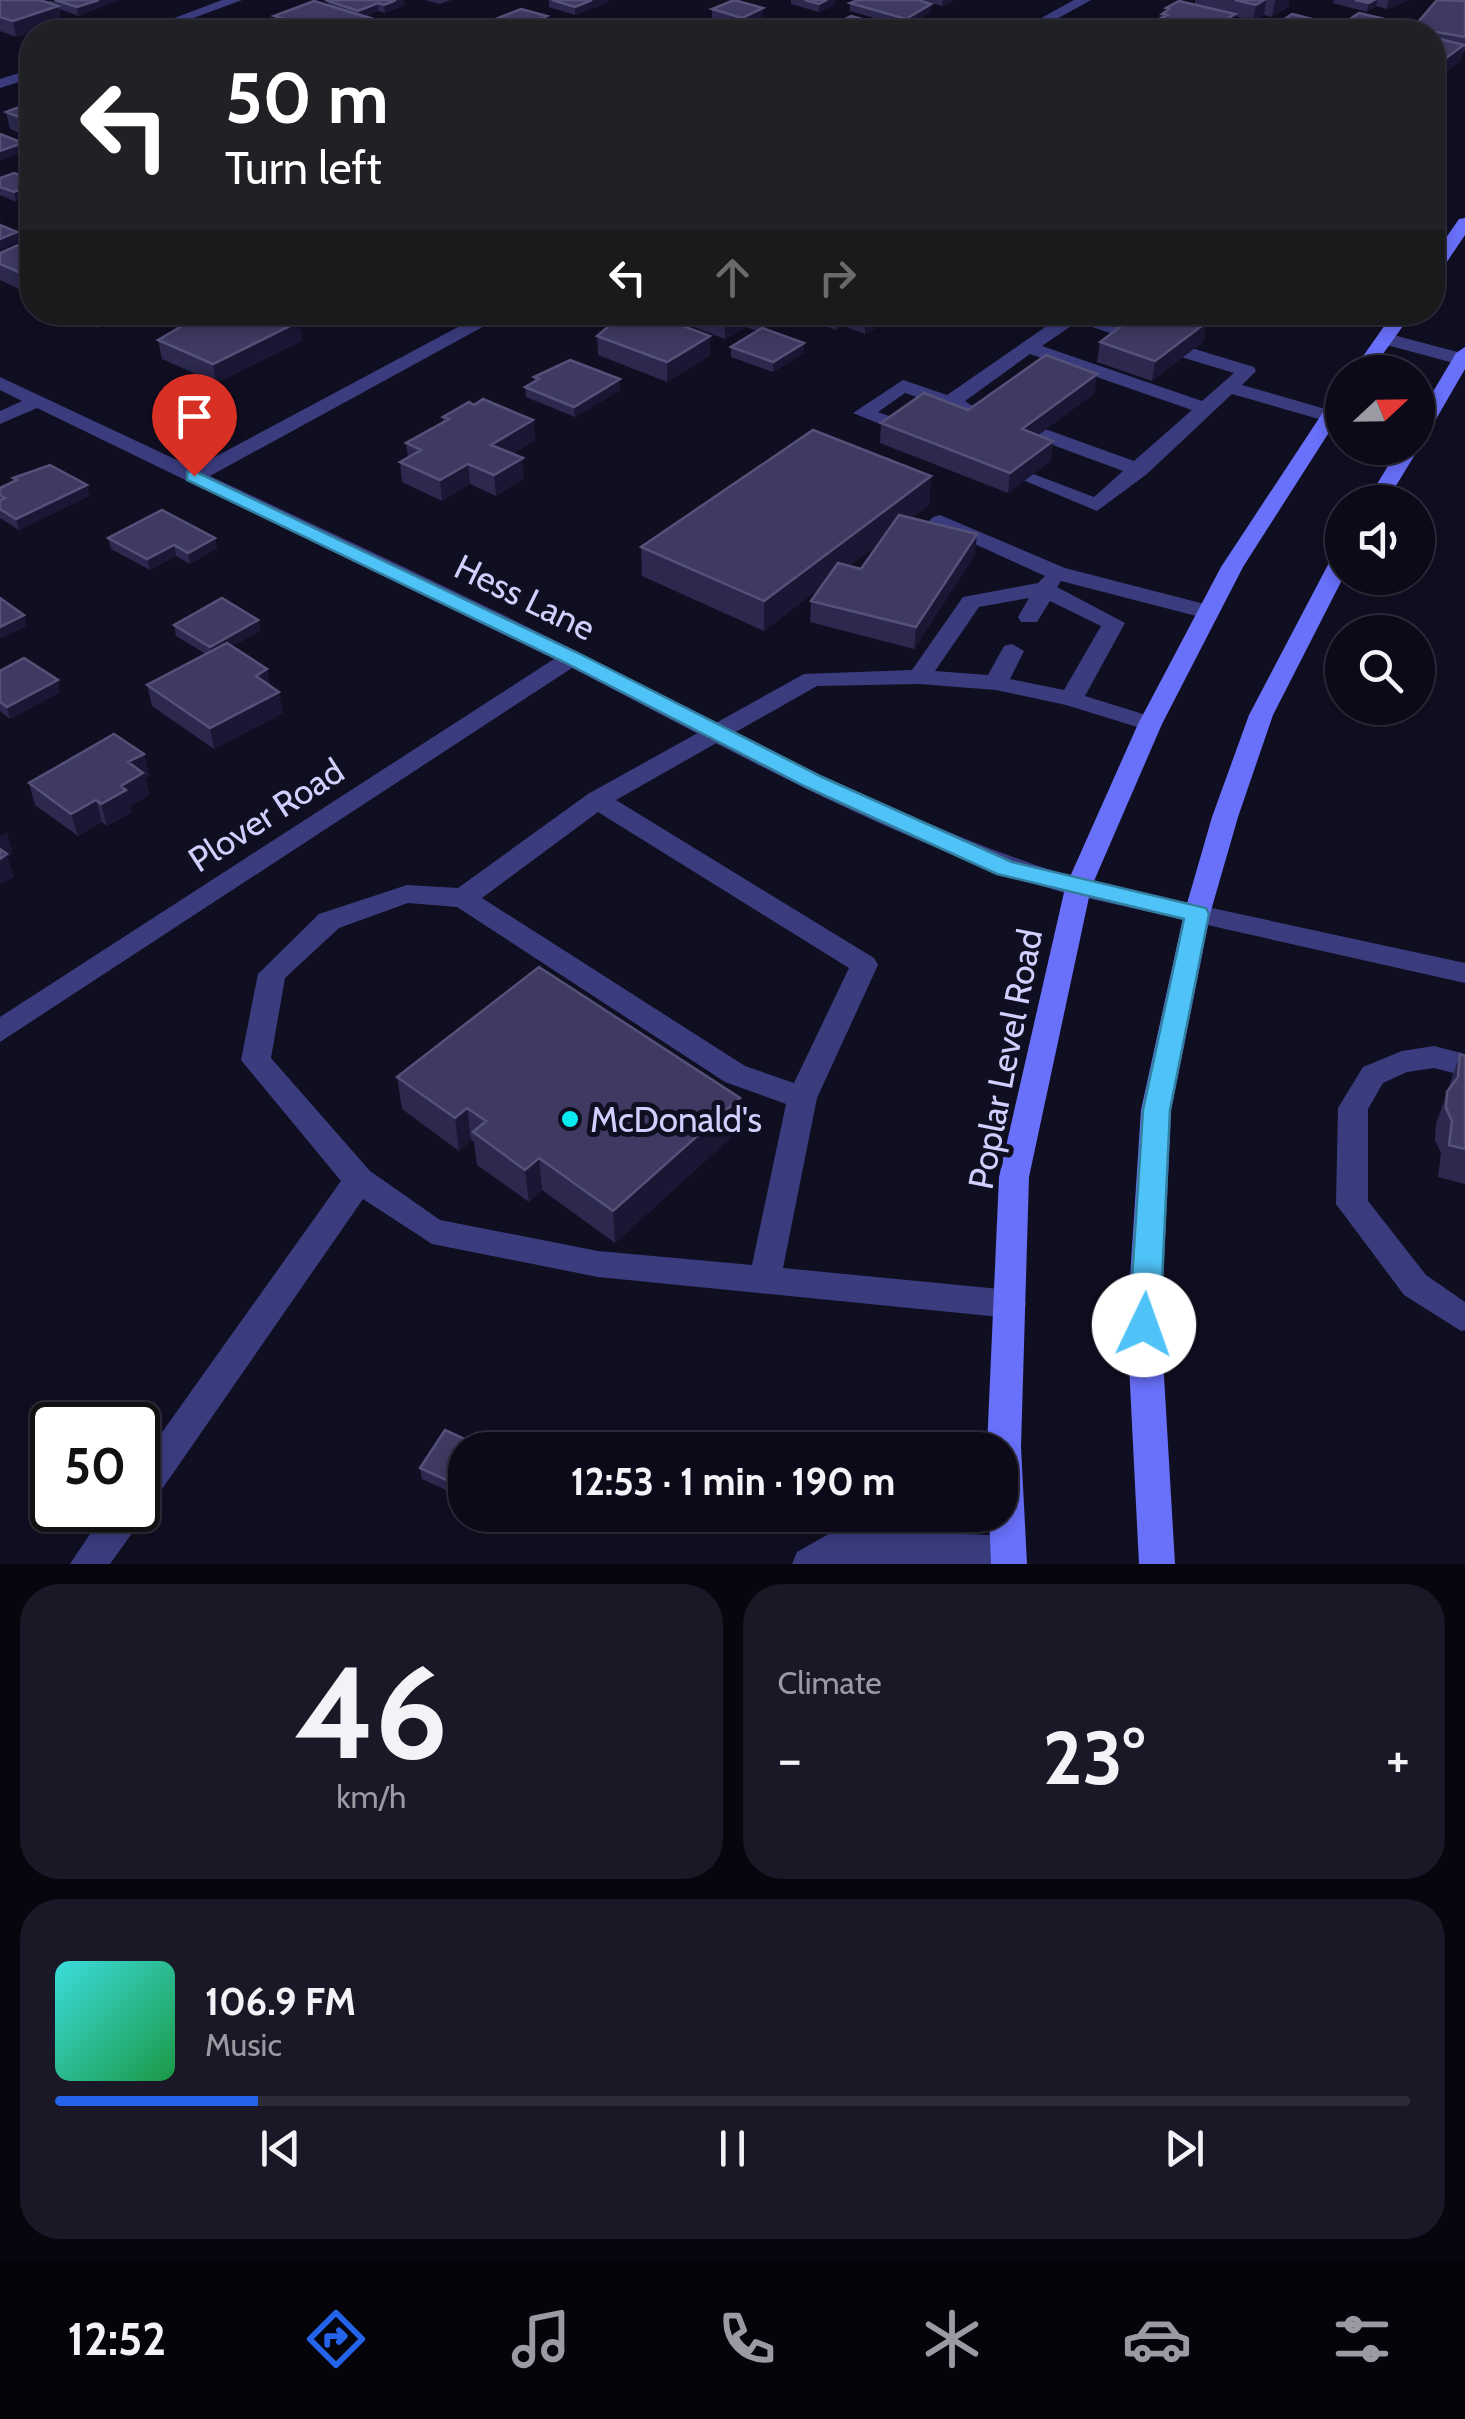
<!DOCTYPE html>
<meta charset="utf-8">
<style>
:root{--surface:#0c0a19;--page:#1a1826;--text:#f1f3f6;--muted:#9a9aa2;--line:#2c2b38;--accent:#2563eb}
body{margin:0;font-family:Cabin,sans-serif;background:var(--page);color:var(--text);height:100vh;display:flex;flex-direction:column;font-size:38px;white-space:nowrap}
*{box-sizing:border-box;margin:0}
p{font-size:32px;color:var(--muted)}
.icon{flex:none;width:55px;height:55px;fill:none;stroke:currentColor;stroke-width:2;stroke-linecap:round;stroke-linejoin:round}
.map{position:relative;height:1564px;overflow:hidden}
.sheet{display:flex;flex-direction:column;gap:20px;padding:20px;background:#07060e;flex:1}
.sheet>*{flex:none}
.guide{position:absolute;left:20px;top:20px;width:1425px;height:305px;border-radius:40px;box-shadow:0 5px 15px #0003,0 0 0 2px var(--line);background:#202124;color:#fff;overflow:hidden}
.needle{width:65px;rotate:68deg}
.tools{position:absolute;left:1325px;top:355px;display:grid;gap:20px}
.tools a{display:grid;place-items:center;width:110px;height:110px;border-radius:50%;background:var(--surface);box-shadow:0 5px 15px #0003,0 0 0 2px var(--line);font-size:50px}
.speed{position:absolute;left:30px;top:1402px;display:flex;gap:20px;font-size:50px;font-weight:700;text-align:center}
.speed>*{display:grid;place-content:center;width:130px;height:130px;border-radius:50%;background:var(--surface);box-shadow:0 5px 15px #0003,0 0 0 2px var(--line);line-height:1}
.speed .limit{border:5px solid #111;border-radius:15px;background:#fff;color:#111}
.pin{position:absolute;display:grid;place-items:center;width:85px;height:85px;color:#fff;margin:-102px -42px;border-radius:50% 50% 50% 0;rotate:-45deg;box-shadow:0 0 10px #0007}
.pin .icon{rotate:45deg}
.me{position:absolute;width:110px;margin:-55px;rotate:3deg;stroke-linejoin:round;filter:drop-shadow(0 0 8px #0008)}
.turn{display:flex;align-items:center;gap:35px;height:210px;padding:0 40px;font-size:45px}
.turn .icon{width:130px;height:130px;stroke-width:2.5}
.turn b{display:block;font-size:70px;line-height:85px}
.lanes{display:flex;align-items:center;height:95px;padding:0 40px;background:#0003;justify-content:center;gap:50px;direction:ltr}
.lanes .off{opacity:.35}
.big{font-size:75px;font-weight:800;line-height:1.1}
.sheet .tile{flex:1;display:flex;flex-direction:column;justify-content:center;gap:15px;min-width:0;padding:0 35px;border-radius:40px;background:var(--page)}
.sheet .dial{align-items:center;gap:0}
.dial b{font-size:130px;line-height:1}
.song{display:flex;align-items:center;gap:30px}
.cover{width:120px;height:120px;border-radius:15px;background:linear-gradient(135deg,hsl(180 70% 55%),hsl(140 70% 35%))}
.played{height:10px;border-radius:5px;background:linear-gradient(90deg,var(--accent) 15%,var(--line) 15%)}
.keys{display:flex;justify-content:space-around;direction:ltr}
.heat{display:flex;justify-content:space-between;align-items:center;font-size:55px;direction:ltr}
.sheet .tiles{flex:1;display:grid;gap:20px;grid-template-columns:1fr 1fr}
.tile:last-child{grid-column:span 2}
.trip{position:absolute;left:448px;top:1432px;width:570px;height:100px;border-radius:40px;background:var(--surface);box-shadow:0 5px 15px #0003,0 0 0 2px var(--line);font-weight:800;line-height:100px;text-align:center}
.tabs{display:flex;height:160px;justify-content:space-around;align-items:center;background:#05040a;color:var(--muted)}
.tabs .icon{width:70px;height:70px}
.tabs .selected{color:var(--accent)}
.tabs b{font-size:45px;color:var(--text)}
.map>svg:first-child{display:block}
</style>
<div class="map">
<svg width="1465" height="1564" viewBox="0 0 1465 1564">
<rect width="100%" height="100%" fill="#100e21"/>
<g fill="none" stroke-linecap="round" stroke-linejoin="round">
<path fill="#3a3c7e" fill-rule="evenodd" d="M1067,312H1085L1143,335L1134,341L1077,322L1042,346L1202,401L1234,373L1181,357V349L1188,347L1254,367L1256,371L1242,385L1336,412L1339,416L1329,422L1232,394L1147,474L1097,511L1018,478L1028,472L1094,497L1123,471L1034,438V430H1048L1134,461L1192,410L1030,354L965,401L974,407L971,411H957L905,393L878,412L909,423L912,427L902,433L853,413L903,380L947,395Z
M1386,333L1465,354V366L1379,343L1377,339Z
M940,515L1065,568L1216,607L1219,612L1208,619L1061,581L1057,587L1125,623L1085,696L1159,719L1162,724L1159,729L1150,731L1066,705L996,690L919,684L817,686L616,800L874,958L878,965L817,1098L783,1268L1010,1290L1022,1294L1026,1304L1022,1314L1010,1318L598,1277L432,1244L363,1199L151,1505L144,1508L140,1522L110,1564H70L106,1510H138V1466L341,1181L241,1060L258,974L319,914L407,885L458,888L588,794L804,674L912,670L963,597L1038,583L1045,576L933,525L929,521L933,517ZM1029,598L1018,617L1021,622H1037L1050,601L1101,626L1064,690L1010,679L1024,651L1012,644L1004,646L988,675L935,671L979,607ZM598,812L849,968L794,1083L745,1066L482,898ZM408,903L457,907L725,1082L786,1104L752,1265L598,1251L440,1220L370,1171L271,1058L285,978L339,928Z
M1078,879L1465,963V983L1069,894L1065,888L1069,882Z
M1434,1046L1465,1054V1076L1434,1068L1407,1072L1383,1083L1368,1109V1201L1426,1275L1465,1302V1330L1461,1331L1404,1295L1336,1204L1338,1108L1363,1067L1402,1051Z
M839,1528L1008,1536L1021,1541L1026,1553L1021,1564H792L797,1552Z"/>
<path fill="#3a3c7e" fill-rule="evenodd" d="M222,0H242L156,32H137Z
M1074,0H1091L1033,32H1016Z
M32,69V78L0,88V79Z
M486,312H510L210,476C338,536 466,595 592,659C754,742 912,828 1087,882L1091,888L1087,894L1078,897C898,846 737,753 572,668L0,1042V1017L554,659L37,408L0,424V411L22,401L0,390V377L194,468Z"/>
<path fill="#6970fa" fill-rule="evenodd" d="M1465,218V235L1438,275L1432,276V258L1459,219Z
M1394,312H1413L1370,372H1352Z
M1465,347V369L1428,433L1418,439V417L1456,353Z
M1342,392V412L1243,567L1162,724L1091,888L1029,1177L1021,1447L1027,1564H991L989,1515H1000V1450L987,1447L999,1177L1065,888L1138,724L1221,567L1335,394Z
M1418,446L1419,448L1386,502H1366L1399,448Z
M1342,552L1343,578L1273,715L1238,817L1210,914L1171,1110L1161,1325L1175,1564H1139L1127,1325L1141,1110L1184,914L1212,817L1249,715L1331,559Z"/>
</g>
<path fill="#2c284e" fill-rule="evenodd" d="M0,0L43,1L119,0L78,16L59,9L62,22L16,37L0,31Z
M332,0L405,5L385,13L378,11L364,17L370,18L371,32H277L274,16L328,6V1Z
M425,0H451L440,4Z
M549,0H609V2L575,15L549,7Z
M791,0H835V4L819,12L791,4Z
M919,0H954L942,6Z
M1195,0H1289L1288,7L1272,17L1264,15L1253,21L1235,16L1234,23L1217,32H1178L1158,27L1159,19L1162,14L1165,12L1166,8L1195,5Z
M1334,0H1410L1387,9L1376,6L1367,12L1333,3Z
M1465,1V50L1462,54L1460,61L1432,82V32H1412L1413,28Z
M850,3L931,4L930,12L905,27L850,11Z
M712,9L763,16L742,26L712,18Z
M498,18L548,24L529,32H518L499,27Z
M1279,23L1327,31L1324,32H1284L1277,31Z
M1344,23L1380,26L1370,32H1350L1343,31Z
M32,102V138L10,129L6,112Z
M14,173L16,202L0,195V178Z
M32,239V295L0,280V253Z
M57,312H131L98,328Z
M327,312H352L342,319Z
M671,312H781V320L765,329L804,353L773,372L731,357V347L757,331L746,327L725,339L671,318Z
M803,312H853V315L876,328L865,334L848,328V323L836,330L803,318Z
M610,317L710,336V355L667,382L598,355L597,336L610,325Z
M221,318L303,340L216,383L162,359L158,340Z
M1204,341L1152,381L1097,362L1100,342Z
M534,377L620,390L575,417L526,397L525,387L534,382Z
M1095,393L1038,435L1053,441L1051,461L1008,493L880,443L881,423Z
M443,417L533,420L535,440L512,454L524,478L496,496L470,484L442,501L402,482L400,462L408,457L406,443L443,422Z
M931,476L929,505L911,518L975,555L914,649L810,622L811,601L820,588L764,631L642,576L641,547ZM879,543L861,569L849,566L873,548Z
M13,478L87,485L89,496L19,530L0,518V488L13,481Z
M108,538H215L217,548L190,564L176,556L150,570L111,549Z
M258,620L260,631L232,646L267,669L270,686L283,713L214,749L152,706L147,685L206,654L176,636L174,625Z
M0,671L60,692L10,719L0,711Z
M144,754L149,776L145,778L149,795L130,806L132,812L107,826L102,822L78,836L35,805L29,783Z
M1460,1054L1465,1056V1184L1438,1177L1441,1153L1435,1140L1436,1124Z
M397,1077L740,1098L739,1130L615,1243L542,1190L529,1202L477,1165L474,1142L471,1140L459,1151L402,1109Z
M445,1430L482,1447L483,1450H465V1490L461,1497L422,1479L420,1468Z"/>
<path fill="#1a1634" d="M98,0H119L78,16L77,7Z
M396,0H404L405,5L385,13L384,5Z
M592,0H609V2L575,15V7Z
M827,0H835V4L819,12V4Z
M943,0H954L942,6Z
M1264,0H1266L1264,15L1253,21L1256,5Z
M1276,0H1289L1288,7L1272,17L1275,1Z
M1374,0H1377L1376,6L1367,12L1369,3Z
M1390,0H1410L1387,9L1388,1Z
M378,3V11L359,19L358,11Z
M931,4L930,12L905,27L906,19Z
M58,6L62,22L16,37L13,21Z
M763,8V16L742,26V18Z
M1235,14L1234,23L1217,32H1207Z
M547,16L548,24L529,32H524V26Z
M370,18L371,32H333Z
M1381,18L1380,26L1370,32H1366L1367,28Z
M1328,23L1327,31L1324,32H1314Z
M886,26V32H872Z
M1464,45L1460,61L1432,82V68Z
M23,143L25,152L0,161V151Z
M32,185V195L16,202L14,192Z
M17,232L19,242L0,250V239Z
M107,312H131L98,328L96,318Z
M341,312H352L342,319Z
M737,312H746V327L725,339V320Z
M781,312V320L760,332V313Z
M850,312H853V320L849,318L848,323L836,330L837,320Z
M876,318V328L865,334V324Z
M300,321L303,340L216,383L213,364Z
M1207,322L1204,341L1152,381L1155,361Z
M710,336V355L667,382V362Z
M804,343V353L773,372V362Z
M1097,374L1095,393L1020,449L1022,429Z
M620,379V390L575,417L574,407Z
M533,420L535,440L493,465L491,445Z
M1053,441L1051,461L1008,493L1010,473Z
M523,458L524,478L496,496L494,475Z
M468,464L470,484L442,501L440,480Z
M931,476L929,505L764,631V601Z
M87,485L89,496L19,530L16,519Z
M977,534L975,555L914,649L916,627Z
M215,538L217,548L190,564L188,553Z
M174,545L176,556L150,570L147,559Z
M24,615L27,626L0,639V627Z
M258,620L260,631L212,658L210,647Z
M267,669L271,691L256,676Z
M58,680L60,692L10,719L7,707Z
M279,692L283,713L214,749L210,728Z
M144,754L149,776L145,778L149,795L130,806L132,812L107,826L101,804L121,786L128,762Z
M96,800L102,822L78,836L71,814Z
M7,832L13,854L8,857L14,877L0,885V836Z
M740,1098L739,1130L615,1243L613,1211Z
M467,1108L471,1140L459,1151L455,1118Z
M539,1158L542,1190L529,1202L525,1170Z
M465,1475V1490L461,1497L459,1486Z"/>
<path fill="#3e3a61" stroke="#555179" stroke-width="2.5" d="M0,0H40L58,6L13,21L0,17Z
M55,0H99L77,7Z
M332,0H396L384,5L378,3L358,11L328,1Z
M552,0H592L575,7Z
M734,0L763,8L742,18L712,9Z
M805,0H827L819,4Z
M858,0H918L931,4L906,19L850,3Z
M1235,0H1264L1256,5Z
M1355,0H1374L1369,3Z
M1437,0L1465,1V37L1413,28Z
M314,1L370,18L333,32H326L274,16Z
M1179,1L1235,14L1207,31L1159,19L1167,15L1162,14L1169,9L1166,8Z
M521,9L547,16L524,26L498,18Z
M1359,13L1381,18L1367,28L1344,23Z
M1292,14L1328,23L1315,31L1279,23Z
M851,16L886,26L872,32H819Z
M684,23L710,30L704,32L664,31Z
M1145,25L1175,32H1140L1134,31Z
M1432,37L1464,45L1432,68Z
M32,102V122L6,112Z
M0,134L23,143L0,151Z
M14,173L32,180V185L14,192L0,187V178Z
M0,225L17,232L0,239Z
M32,239V278L0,264V253Z
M82,312H107L96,318Z
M206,312L221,318L232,312H280L300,321L213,364L158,340Z
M618,312H646L710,336L667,362L597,336L616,320L610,317Z
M705,312H737L725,320Z
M816,312H850L837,320Z
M858,312H862L876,318L865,324L849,318Z
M1140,312H1178L1207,322L1155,361L1100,342Z
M762,328L804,343L773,362L731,347Z
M1046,355L1097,374L1022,429L1053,441L1010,473L881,423L924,393L968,410Z
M570,360L620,379L574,407L525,387L539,379L534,377Z
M483,399L533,420L491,445L523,458L494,475L468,464L440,480L400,462L421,450L406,443L449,419L443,417L469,402L474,405Z
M813,430L931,476L764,601L641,547Z
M50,465L87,485L16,519L0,509V500L5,498L0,495V488L17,480L13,478Z
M162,510L215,538L188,553L174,545L147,559L108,538Z
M899,515L977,534L916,627L811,601L838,563L861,569Z
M0,598L24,615L0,627Z
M222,598L258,620L210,647L174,625Z
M227,643L267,669L256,676L279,692L210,728L147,685Z
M24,658L58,680L7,707L0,702V671Z
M114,734L144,754L128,762L143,773L121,786L126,790L101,804L96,800L71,814L29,783Z
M0,849L7,854L0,859Z
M539,967L740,1098L613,1211L539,1158L525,1170L473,1132L486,1121L467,1108L455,1118L397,1077Z
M1460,1054L1465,1056V1149L1449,1145L1452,1121L1446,1108L1447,1092L1458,1077Z
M445,1430L482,1447L480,1450H465V1475L459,1486L420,1468Z"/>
<path fill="#4fc3f7" stroke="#337fa1" stroke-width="2.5" d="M194,471L578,653L822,777L1012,862L1206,908L1209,914L1170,1110L1160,1325L1155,1334L1144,1337L1134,1334L1129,1325L1143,1110L1184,919L997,874L806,787L564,662L187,480V472Z"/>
<circle fill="#08e9f0" stroke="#100e21" stroke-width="4" cx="570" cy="1119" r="10"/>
<g text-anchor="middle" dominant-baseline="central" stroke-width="10" stroke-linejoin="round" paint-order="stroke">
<g font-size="35" fill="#d1cffd" stroke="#100e21">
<text transform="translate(525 597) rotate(26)">Hess Lane</text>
<text transform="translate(266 815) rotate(-33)">Plover Road</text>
<text transform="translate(1005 1059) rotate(-79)">Poplar Level Road</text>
</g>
<g font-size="35" fill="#d1cffd" stroke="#100e21" text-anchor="start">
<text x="590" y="1119">McDonald's</text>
</g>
</g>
</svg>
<div class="tools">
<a><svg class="needle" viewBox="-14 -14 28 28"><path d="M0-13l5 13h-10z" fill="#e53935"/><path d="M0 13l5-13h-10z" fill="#9a9aa2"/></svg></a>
<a><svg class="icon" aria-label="sound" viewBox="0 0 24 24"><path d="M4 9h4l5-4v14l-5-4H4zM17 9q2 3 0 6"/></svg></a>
<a><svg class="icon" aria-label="search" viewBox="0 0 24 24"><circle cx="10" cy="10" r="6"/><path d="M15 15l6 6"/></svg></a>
</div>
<div class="speed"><div class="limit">50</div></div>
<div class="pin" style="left:194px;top:476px;background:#d93025"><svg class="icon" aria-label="arrive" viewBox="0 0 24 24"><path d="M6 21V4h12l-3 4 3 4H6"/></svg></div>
<svg class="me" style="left:1144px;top:1325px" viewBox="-20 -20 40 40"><circle r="19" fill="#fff"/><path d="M0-13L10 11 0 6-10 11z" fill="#4fc3f7"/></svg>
<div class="trip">12:53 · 1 min · 190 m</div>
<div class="guide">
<div class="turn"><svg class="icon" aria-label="left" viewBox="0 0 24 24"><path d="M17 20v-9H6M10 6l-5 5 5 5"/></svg><div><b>50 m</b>Turn left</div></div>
<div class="lanes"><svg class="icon" aria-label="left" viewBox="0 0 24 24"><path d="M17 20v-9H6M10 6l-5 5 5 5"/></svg><svg class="icon off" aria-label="ahead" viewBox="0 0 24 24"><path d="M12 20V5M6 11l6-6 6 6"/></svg><svg class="icon off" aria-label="right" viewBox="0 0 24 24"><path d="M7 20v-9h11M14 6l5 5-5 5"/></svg></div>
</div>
</div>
<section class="sheet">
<div class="tiles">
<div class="tile dial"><b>46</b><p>km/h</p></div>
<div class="tile"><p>Climate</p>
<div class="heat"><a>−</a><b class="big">23°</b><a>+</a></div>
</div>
<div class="tile">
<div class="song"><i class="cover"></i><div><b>106.9 FM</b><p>Music</p></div></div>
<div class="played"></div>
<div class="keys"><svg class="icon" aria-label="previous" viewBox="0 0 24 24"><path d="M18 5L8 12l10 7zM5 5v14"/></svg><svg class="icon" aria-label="pause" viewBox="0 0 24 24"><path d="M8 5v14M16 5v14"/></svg><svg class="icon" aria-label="next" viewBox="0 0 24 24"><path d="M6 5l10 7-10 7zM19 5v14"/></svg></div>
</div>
</div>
</section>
<nav class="tabs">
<b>12:52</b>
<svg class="icon selected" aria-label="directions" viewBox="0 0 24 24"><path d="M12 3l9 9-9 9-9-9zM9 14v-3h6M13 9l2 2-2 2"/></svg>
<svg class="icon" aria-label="music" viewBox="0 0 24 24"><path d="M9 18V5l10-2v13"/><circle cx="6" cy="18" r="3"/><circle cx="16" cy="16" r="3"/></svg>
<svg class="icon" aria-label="phone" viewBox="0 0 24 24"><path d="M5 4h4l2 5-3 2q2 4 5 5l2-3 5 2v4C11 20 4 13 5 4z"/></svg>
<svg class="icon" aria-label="climate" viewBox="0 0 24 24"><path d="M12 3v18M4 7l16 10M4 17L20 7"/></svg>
<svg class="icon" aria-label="car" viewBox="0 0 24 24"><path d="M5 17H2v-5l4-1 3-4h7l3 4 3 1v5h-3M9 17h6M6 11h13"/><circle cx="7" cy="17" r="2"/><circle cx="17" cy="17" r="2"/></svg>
<svg class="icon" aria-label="filters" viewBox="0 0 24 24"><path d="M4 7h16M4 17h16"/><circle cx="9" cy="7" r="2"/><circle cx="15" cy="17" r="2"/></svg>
</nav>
